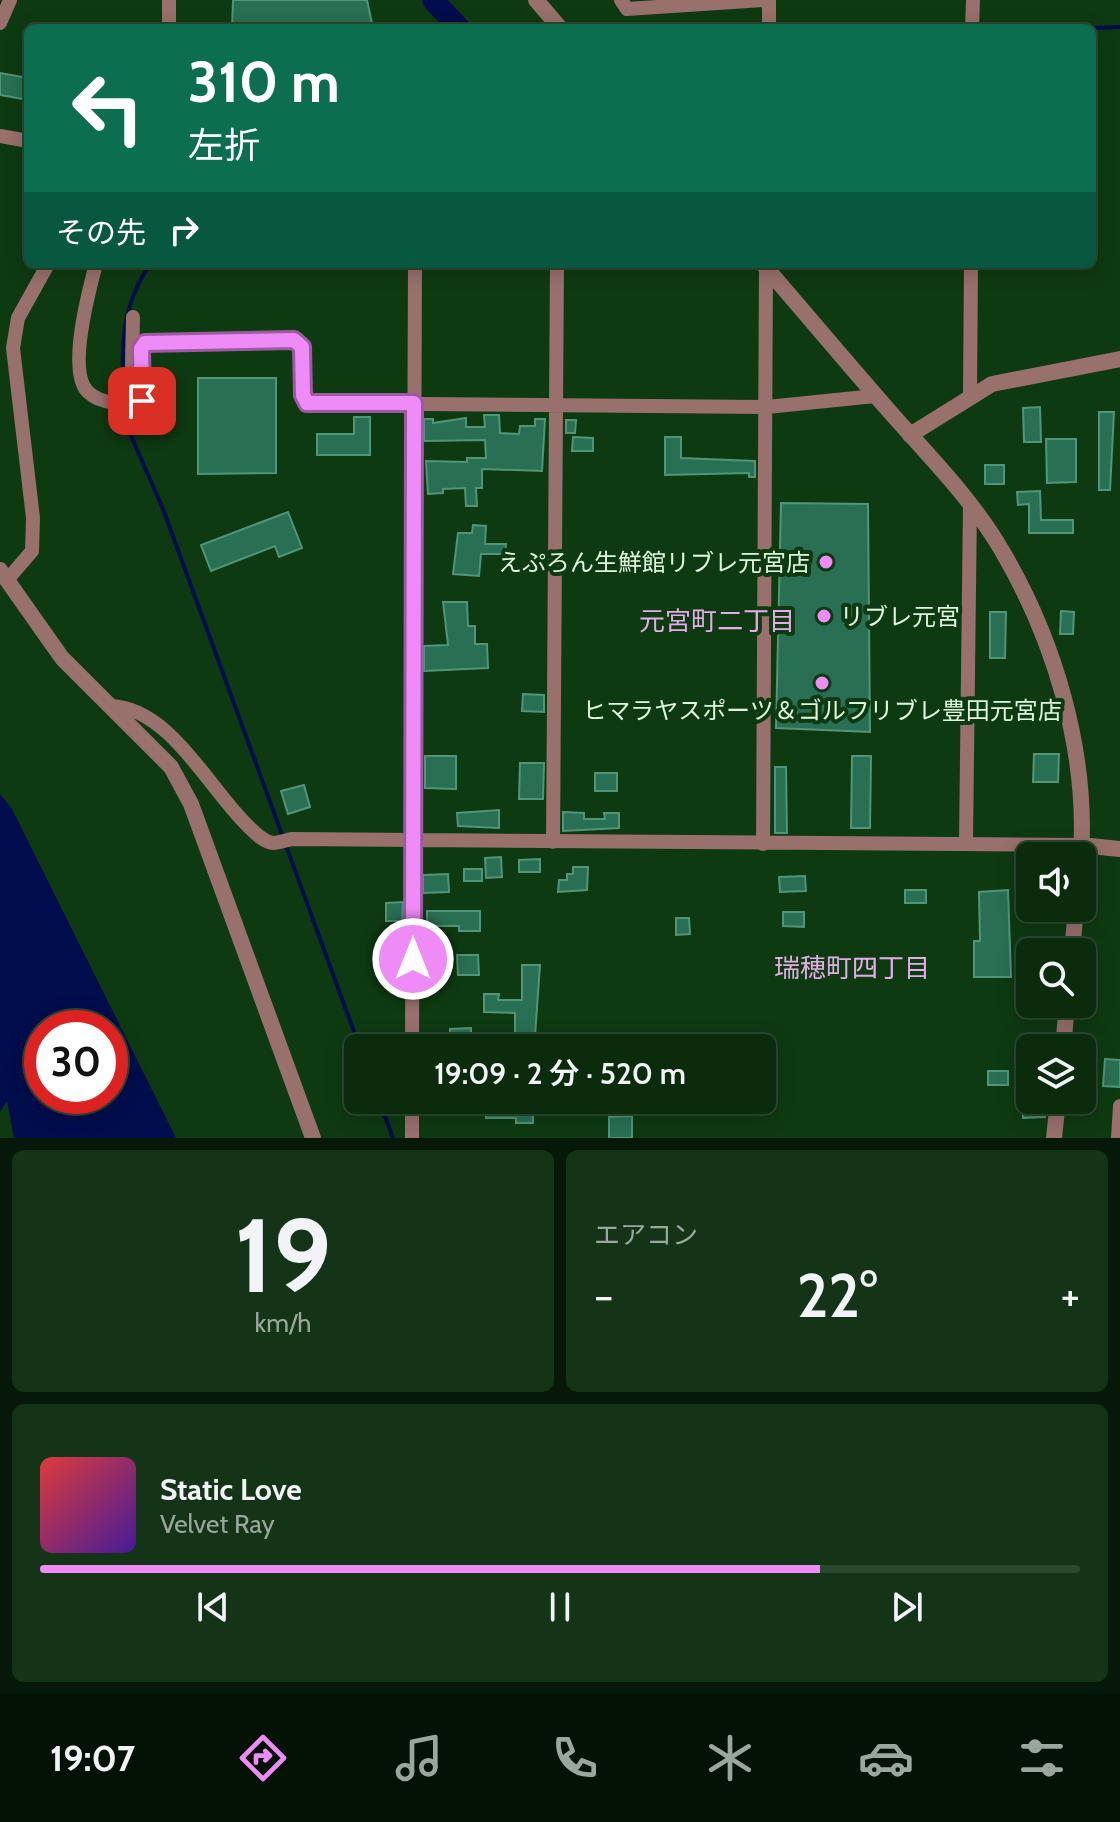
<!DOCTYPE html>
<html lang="ja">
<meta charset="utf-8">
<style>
:root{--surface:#0a2c0d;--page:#133416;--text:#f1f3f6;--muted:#99a79d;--line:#2a482e;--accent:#ef8bf7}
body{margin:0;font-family:Cabin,"Noto Sans JP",sans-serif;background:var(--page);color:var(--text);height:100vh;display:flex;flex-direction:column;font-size:30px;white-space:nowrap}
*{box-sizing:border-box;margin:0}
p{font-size:26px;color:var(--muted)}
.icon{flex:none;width:44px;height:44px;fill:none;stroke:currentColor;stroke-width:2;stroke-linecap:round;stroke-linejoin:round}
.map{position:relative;height:1138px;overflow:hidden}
.drawer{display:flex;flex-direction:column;gap:12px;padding:12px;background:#061807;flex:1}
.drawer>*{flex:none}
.guide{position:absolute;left:24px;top:24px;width:1072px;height:244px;border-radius:12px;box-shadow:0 4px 20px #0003,0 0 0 2px var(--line);background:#0b6e4f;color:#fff;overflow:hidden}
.fabs{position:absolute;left:1016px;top:842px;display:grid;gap:16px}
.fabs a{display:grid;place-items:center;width:80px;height:80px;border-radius:12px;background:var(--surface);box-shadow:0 4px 20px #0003,0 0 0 2px var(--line);font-size:40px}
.speed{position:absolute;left:24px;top:1010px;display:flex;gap:16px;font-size:40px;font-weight:700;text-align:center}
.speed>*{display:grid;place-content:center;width:104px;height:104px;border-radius:50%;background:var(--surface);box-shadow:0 4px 20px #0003,0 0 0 2px var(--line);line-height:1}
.speed .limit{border:12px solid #d22;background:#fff;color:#111}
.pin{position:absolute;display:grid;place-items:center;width:68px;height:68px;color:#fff;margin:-34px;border-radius:16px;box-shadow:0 4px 12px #0006}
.me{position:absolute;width:88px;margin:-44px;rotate:0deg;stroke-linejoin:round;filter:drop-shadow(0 0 6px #0008)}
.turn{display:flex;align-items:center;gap:28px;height:168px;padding:0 32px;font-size:36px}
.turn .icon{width:104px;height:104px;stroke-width:2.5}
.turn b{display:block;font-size:56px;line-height:68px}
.then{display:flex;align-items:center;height:76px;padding:0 32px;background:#0003;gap:16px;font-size:30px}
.big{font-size:60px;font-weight:600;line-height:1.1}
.drawer .card{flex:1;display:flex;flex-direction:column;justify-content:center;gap:12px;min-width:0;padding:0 28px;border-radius:12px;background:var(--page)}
.drawer .dial{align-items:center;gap:0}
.dial b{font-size:104px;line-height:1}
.song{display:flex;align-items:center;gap:24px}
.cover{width:96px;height:96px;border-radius:12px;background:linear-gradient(135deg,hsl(0 70% 55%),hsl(260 70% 35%))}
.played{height:8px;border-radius:4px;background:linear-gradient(90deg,var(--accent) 75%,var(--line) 75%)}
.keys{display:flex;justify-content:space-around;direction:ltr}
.heat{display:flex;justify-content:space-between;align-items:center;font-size:44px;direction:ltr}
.drawer .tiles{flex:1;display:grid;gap:12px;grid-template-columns:1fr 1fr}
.card:last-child{grid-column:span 2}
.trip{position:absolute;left:344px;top:1034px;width:432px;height:80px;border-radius:12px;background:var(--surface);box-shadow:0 4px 20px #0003,0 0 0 2px var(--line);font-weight:600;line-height:80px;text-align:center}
.menu{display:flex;height:128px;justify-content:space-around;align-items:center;background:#041205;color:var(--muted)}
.menu .icon{width:56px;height:56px}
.menu .on{color:var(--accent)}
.menu b{font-size:36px;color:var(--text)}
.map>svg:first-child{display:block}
</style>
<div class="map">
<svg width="1120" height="1138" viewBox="0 0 1120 1138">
<rect width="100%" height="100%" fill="#0e3a11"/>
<path fill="#010d4c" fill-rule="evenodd" d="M0,794L12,809L176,1138H14L7,1101L0,1112ZM42,1028H110V1096H42Z"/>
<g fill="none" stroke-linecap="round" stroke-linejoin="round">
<path stroke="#010d4c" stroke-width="4" d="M1092,28L1120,27
M125,399C120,349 121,307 150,264
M125,408L129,431L163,509L360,1048
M379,1100L393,1138"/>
<path stroke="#010d4c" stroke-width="22" d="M433,0L459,28"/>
</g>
<path fill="#296f54" stroke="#509577" stroke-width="2" d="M233,0H367L373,28H232Z
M0,73L28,78V100L0,95Z
M198,378H276V473L198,474Z
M1040,407L1041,442H1024L1023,408Z
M1099,412H1114L1110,490H1099Z
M484,415H499L500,433L519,434L520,426H535V419H545L542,471L482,469V488H476L477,506H466L465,488L443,489V493L428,494L426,461L467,462V458H486L485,440L424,441V419H433V423L466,418V427H485Z
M354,417H370V455H317V434H354Z
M566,420H576L575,433H566Z
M573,437L593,438V451H572Z
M665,437H681V458L755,461V477H749V473L665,475Z
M1046,439H1076V482L1047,483Z
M985,465H1004V484H985Z
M1040,491L1041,520H1073V533H1029V504L1018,505L1017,492Z
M781,503L868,504L870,732L776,728Z
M288,512L302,548L279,557L275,546L211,571L201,545Z
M473,525L486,526L485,544H506L505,554H481L479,576L453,574L458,533H472Z
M443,602H467L468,626H475V644H487L488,668L424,671V646L448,645Z
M1061,611L1074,612L1073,634H1060Z
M990,612H1006L1005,658H990Z
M523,694L544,695V712L522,711Z
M1034,754H1059L1058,782H1033Z
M425,756H456V789L425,788Z
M852,756H871L870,828H851Z
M520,763H544L543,799H519Z
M775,767H786L787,833H775Z
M595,773H617V791H595Z
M304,785L310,807L288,814L281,791Z
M499,810V828L458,826L457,813Z
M563,812L584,813V819H605L604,813H619V828L563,831Z
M501,857L502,877L486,878L485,858Z
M540,859V872H519V860Z
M573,867H588L587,890L558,892L559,880H567V874H573Z
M464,869H482V881H464Z
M448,874L449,892L423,893V875Z
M805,876L806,891L780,892L779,877Z
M905,890H926V903H905Z
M1008,890L1011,977H974V941H980L979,892Z
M403,902L402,921H386V903Z
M427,911H480V931H459V926H427Z
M783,912H804V927L783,926Z
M676,918H689L690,934L676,935Z
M457,955H478L479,975H458Z
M522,965H540L535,1036H515V1013L484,1012V994H499L498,1000H522Z
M471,1028V1042L450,1043V1029Z
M422,1035H441V1048H422Z
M1105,1059L1120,1060V1087L1103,1086Z
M988,1071H1008V1085H988Z
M1022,1100H1044L1045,1117L1023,1118Z
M486,1101H504V1107H533V1123H516V1118H486Z
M632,1116V1138H609V1117Z"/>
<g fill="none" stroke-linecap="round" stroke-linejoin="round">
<path stroke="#98706c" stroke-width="14" d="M621,0L627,9L763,0
M0,23L10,0
M169,28V0
M769,28V0
M972,28L973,0
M0,136L28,141
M96,264C89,290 67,372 88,392C103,406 124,403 142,401L141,349L145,343L294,340L302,347L303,395L307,403L767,407L875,396
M132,366L133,317
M970,394L971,264
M8,579L32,551L33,518L13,348L18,318L48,264
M111,706C170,708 209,789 248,826C254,832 263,842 273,843C279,843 286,840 292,839L1081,845
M553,842L557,264
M966,843L970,504
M763,844L766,265
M412,1048L415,264
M412,1138V1100
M1118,1138L1120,1106"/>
<path stroke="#98706c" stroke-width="16" d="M536,0L560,28
M763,264C805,313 847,363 890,412C928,455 971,498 1001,549C1054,639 1088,750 1081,856
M910,435L992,384L1120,359
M0,570L62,658L171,767L191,804L313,1138
M1081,845L1120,849
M1072,952L1076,908
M1063,1048L1067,1004
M1054,1138L1058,1100"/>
</g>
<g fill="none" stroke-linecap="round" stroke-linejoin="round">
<defs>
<path id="route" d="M142,401L141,349L145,343L294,340L302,347L303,395L307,403H414L413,959"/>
</defs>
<use href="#route" stroke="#9b5aa1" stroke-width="20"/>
<use href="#route" stroke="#ef8bf7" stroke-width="14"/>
</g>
<g fill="#ef8bf7" stroke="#0e3a11" stroke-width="3">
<circle cx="826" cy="562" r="8"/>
<circle cx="824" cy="616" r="8"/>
<circle cx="822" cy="683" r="8"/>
</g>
<g text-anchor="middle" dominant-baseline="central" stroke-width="8" stroke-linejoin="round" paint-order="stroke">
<g font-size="24" fill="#def6dd" stroke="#0e3a11" text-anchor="end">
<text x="810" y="562">えぷろん生鮮館リブレ元宮店</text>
<text x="840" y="616" text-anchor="start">リブレ元宮</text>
<text x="822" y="710" text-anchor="middle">ヒマラヤスポーツ＆ゴルフリブレ豊田元宮店</text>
</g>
<g font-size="26" fill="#e4ade8" stroke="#0e3a11">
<text x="717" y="621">元宮町二丁目</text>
<text x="852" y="968">瑞穂町四丁目</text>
</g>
</g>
</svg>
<div class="fabs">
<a><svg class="icon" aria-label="sound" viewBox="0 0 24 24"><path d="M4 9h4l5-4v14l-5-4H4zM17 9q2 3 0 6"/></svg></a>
<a><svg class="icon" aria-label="search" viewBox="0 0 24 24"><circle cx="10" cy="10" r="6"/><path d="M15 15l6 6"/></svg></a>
<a><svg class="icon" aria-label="layers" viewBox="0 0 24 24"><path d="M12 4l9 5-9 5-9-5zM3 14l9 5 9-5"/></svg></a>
</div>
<div class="speed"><div class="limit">30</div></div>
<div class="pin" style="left:142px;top:401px;background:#d93025"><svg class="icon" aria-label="arrive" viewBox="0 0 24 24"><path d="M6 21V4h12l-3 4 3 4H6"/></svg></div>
<svg class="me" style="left:413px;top:959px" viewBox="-20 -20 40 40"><circle r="17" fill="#ef8bf7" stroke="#fff" stroke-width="3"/><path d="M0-11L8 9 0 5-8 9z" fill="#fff"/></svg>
<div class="trip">19:09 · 2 分 · 520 m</div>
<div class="guide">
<div class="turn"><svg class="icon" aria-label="left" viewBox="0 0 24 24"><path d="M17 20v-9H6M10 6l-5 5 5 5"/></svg><div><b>310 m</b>左折</div></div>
<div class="then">その先<svg class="icon" aria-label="right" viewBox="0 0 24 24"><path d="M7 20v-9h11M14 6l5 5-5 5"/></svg></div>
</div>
</div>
<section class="drawer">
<div class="tiles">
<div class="card dial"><b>19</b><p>km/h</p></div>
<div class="card"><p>エアコン</p>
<div class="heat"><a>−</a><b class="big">22°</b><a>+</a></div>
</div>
<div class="card">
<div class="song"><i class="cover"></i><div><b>Static Love</b><p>Velvet Ray</p></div></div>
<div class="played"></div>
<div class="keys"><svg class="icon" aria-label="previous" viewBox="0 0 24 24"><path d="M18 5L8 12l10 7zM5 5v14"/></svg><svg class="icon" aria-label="pause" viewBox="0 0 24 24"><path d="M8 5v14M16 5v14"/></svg><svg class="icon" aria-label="next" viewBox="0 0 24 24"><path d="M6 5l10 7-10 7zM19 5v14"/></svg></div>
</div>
</div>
</section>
<nav class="menu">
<b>19:07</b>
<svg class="icon on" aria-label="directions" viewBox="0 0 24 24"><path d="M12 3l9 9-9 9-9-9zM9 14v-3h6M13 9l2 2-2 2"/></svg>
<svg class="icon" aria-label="music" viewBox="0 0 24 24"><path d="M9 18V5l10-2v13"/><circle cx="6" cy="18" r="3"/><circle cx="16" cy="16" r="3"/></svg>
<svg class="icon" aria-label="phone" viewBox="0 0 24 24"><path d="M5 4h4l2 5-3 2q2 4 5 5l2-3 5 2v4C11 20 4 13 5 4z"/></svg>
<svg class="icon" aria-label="climate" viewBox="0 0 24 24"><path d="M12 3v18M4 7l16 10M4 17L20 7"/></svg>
<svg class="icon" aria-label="car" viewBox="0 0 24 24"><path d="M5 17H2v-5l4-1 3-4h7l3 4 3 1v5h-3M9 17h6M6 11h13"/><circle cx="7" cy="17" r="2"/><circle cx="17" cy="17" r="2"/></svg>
<svg class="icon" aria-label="filters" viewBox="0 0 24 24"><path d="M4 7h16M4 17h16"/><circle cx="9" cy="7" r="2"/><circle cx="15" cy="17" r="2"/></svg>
</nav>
